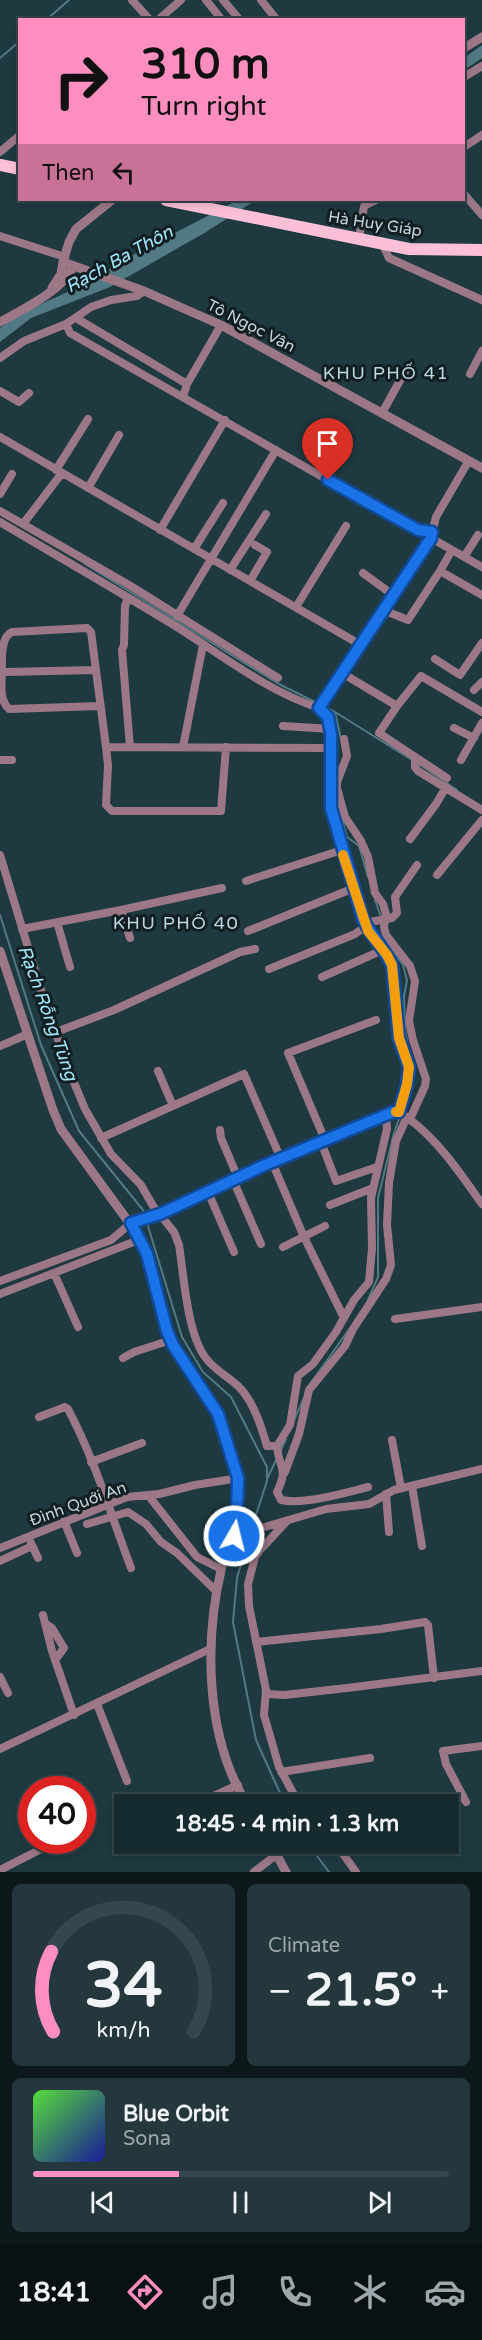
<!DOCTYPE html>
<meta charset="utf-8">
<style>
:root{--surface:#162b30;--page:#23373c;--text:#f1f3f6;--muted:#9ea7ab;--line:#35474c;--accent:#fd8ebf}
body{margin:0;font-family:"Varela Round",sans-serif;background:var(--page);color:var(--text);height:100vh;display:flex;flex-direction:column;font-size:22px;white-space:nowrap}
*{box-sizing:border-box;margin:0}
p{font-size:20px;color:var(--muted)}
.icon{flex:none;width:33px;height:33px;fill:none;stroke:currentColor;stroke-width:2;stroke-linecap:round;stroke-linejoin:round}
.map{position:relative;height:1872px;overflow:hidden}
.sheet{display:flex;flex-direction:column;gap:12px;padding:12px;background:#0c181a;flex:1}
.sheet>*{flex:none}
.guide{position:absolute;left:18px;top:18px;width:447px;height:183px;border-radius:0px;box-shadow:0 3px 9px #0003,0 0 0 2px var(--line);background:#fd8ebf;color:#111;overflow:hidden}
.speed{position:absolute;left:18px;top:1776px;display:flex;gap:12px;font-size:30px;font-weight:700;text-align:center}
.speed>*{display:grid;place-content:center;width:78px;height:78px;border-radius:50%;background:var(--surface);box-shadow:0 3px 9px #0003,0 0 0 2px var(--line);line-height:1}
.speed .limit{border:9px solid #d22;background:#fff;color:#111}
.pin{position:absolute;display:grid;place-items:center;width:51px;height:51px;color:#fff;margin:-62px -26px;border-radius:50% 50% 50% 0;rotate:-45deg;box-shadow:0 0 6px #0007}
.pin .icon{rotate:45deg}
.me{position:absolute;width:66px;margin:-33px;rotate:8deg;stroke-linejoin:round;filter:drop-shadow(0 0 4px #0008)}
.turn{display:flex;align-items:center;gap:21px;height:126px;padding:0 24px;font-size:27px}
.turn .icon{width:78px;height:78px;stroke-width:2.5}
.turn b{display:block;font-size:42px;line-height:51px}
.then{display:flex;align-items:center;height:57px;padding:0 24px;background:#0003;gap:12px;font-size:22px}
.big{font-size:45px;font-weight:800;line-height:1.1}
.sheet .card{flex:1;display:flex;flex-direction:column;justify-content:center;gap:9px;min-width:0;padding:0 21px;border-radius:9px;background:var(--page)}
.sheet .dial{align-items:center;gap:0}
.dial svg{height:156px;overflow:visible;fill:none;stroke:var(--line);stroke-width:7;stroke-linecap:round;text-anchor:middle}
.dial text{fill:var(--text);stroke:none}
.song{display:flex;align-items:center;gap:18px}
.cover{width:72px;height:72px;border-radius:9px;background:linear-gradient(135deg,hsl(110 70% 55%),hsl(240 70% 35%))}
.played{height:6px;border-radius:3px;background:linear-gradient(90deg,var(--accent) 35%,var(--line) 35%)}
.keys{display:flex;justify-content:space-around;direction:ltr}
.heat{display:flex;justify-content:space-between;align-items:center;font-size:33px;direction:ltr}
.sheet .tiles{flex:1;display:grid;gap:12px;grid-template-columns:1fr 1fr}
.card:last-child{grid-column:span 2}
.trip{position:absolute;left:114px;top:1794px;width:345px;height:60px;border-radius:0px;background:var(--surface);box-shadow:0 3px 9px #0003,0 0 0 2px var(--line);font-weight:800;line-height:60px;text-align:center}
.tab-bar{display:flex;height:96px;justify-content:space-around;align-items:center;background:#091113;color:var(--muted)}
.tab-bar .icon{width:42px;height:42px}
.tab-bar .selected{color:var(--accent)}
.tab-bar b{font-size:27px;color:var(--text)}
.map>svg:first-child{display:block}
</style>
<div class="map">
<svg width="482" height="1872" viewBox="0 0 482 1872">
<rect width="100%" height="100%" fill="#1e3940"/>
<path fill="#527a84" d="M482,45V58L464,70V58Z
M238,200H256L206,232L110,287L31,318L0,342V328L23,312L81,286L129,257Z"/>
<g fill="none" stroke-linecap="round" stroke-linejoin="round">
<path stroke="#527a84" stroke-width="2" d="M46,20L69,0
M0,58L20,41
M85,564L233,656L279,684L335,712L412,760
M335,712L341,739
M417,763L457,790
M342,819L347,837L359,846L368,877
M375,900L381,917
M0,915L41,1045L79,1131L143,1210L182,1337L203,1372L231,1397L267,1467V1481L252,1527
M385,940L403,965L407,980L404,996L405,1028L410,1059
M406,1100L413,1081L412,1071
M368,1300L378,1277V1198L394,1133L401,1113
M310,1384L350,1328
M294,1420L304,1398
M281,1450L286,1439
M268,1477L277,1458
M250,1533L237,1578L233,1622L256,1740L285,1804
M308,1844L329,1872"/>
<path stroke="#9c7886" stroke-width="8" d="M132,0L150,20
M206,0L222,20
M223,0L240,20
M261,0L277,20
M158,20L181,0
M464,77L482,66
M464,147L482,135
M0,152L20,135
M464,194L482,215
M0,236L65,257
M359,239L364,206L376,200
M382,243L389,258L482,300
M76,318L187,384
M66,324L70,333L370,504L418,530L432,532
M0,358L24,341L66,324L91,307L111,300L137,296L144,291
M470,374L482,351
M0,391L19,402L29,393
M183,397L187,384L221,325
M382,413L408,366
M0,437L361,645
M56,470L88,419
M88,488L119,435
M0,494L12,474
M0,511L129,585L278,678
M0,522C59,557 118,591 177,627C223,656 267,691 319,708
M23,524L62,473
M160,530L225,420
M431,538L482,567
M194,549L223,503
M452,550L440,571L482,595
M464,557L478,535
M230,570L266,514
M363,573L393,595
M250,581L267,552L255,545
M128,598L125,606L124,645L122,650L130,747
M296,607L346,526
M383,610L408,620L440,571
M177,616L276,450
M435,659L460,675L482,643
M96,670L5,672L2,674C1,686 0,701 9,709L100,706
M342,673L397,706L379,733L447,778
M2,674C2,661 0,637 12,632L87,628L91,632L106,747L332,748
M474,690L482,682
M397,706L421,676L482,712
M283,726L331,729
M454,728L474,738
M344,739L347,756L337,782V788L345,817L361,841L368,857L375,893L383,904L386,914L384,927L386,935L410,966L415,981L409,1021L413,1040L426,1079L425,1086L410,1119
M106,747L108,765L106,805L112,811H221L226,747
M183,747L203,645
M415,757V767L418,771L482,810
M0,760H12
M461,760L482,723
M410,839L436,804L446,787
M0,855L43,997L68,1068L85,1109L111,1154L141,1185L153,1206L174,1232L179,1245C184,1277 187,1332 205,1357C214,1370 229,1377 240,1388C254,1403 261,1426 267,1446H277
M437,875L482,820
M246,881L342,850
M121,910L222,888
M57,922L70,967
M365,923L392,918L397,913L395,897L417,865
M22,929L121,910L130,938
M248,931L354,888
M269,969L355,934L366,926
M322,977L376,953L380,946
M56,1032L114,1010L240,952L255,949
M0,1046L28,1034
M158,1071L173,1106
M399,1112L407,1084L409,1067L399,1038L392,965L388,955L368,931L342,850L331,808V729L328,717L319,708L431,538L436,517L468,462
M408,1118C439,1141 460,1173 482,1204
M220,1130L221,1138L238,1178
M101,1138L244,1074L281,1159
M325,1140L288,1053L376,1020
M321,1142L336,1181L377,1167
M272,1162L304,1237L344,1318
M233,1180L261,1244
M208,1192L234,1252
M330,1205L373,1188
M283,1247L325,1226
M54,1273L78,1327
M0,1281L111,1240L131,1223L160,1214L265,1165L393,1112H399
M0,1294L141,1239
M395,1319L482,1307
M123,1358L134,1352L171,1340
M39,1417L65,1407L68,1409C95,1460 111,1515 131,1568
M392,1440L401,1488
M91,1462L142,1443
M285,1472L299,1434L309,1390L345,1346L353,1329L386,1279L391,1265L387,1225L389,1183L396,1141L407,1117
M412,1486L422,1546
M368,1487C344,1493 304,1505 281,1500L277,1492C289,1467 279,1470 277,1446L290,1425L298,1376L313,1364L336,1332L354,1300L369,1282L372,1248L371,1198L387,1129L386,1115
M386,1494L389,1532
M148,1495L197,1557L221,1569
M64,1521L77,1553
M87,1524L128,1512L146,1524L161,1542L177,1553L216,1591
M234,1536L326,1509L369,1504L394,1490L482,1469
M31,1543L38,1558
M230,1547L260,1550L287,1521
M0,1548L127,1497L159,1494L195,1485L239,1478
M260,1550L255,1557L248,1584L249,1606L266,1690L264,1715L279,1767L299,1804
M0,1561L32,1546
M43,1615L52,1651L74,1715
M46,1624L52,1628L64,1648L55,1660
M256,1642L381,1629L425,1622L428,1625L434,1678
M0,1677L8,1693
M266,1694L284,1695L347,1688L482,1671
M97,1704L127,1781
M0,1749L210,1649
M281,1772L370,1758
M466,1802L446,1764L443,1751L482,1746
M196,1804L238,1785
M336,1844L356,1872
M342,1852L362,1844
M0,1870L53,1843
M254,1872L276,1855"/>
<path stroke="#9c7886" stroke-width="9" d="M464,48L482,37
M112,200L76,229L69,242L63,262L144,291L221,325L482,468
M52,288L61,274L63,262
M0,322C21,311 64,289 73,267
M0,951L53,1110L61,1129L141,1239C155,1272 158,1310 173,1343C184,1368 203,1389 217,1412C224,1425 236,1463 238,1477C241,1495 237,1527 231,1545C228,1552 224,1558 222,1566C204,1640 205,1737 247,1804
M271,1844L286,1872"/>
<path stroke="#fbc0d7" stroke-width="12" d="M0,165L20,169
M166,200L409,249L482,250"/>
</g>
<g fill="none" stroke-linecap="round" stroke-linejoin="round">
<defs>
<path id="route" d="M234,1536L237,1513L238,1478L218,1414L173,1345L167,1331L147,1254L131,1223L160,1214L265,1165L393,1112H399L407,1084L409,1067L399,1038L392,965C384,948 371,936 363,919L331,808V734L328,717L319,708L431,538L432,532L418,530L328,480"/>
</defs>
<use href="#route" stroke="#114b97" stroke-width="15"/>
<use href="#route" stroke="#1a73e8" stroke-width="10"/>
<path stroke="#f59e0b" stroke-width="10" d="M343,855L368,931L387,955L392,965L399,1038L409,1067L407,1084L399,1112H396"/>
</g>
<g text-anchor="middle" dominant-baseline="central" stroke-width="6" stroke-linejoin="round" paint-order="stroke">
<g font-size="16" fill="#c7d6da" stroke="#121e21">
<text transform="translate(375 224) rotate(9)">Hà Huy Giáp</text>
<text transform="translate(251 326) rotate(27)">Tô Ngọc Vân</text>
<text transform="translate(78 1504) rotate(-20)">Đình Quới An</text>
</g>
<g font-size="18" font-style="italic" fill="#9fe8fc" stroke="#121e21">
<text transform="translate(119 259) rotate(-29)">Rạch Ba Thôn</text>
<text transform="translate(48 1013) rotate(70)">Rạch Rỗng Tùng</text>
</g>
<g font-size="18" letter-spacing="1.5" fill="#badae2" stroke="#121e21">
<text x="386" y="373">KHU PHỐ 41</text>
<text x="176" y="923">KHU PHỐ 40</text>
</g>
</g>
</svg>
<div class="speed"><div class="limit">40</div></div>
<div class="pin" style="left:328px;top:480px;background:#d93025"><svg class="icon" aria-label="arrive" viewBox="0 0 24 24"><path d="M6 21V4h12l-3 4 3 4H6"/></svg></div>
<svg class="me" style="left:234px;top:1536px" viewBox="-20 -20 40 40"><circle r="17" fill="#1a73e8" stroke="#fff" stroke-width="3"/><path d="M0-11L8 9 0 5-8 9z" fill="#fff"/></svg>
<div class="trip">18:45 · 4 min · 1.3 km</div>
<div class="guide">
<div class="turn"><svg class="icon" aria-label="right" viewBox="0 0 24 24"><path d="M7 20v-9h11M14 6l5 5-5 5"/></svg><div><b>310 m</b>Turn right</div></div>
<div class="then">Then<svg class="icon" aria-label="left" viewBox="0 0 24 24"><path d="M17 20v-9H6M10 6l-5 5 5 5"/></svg></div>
</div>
</div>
<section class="sheet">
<div class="tiles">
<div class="card dial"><svg viewBox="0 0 100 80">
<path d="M14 69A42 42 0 1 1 86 69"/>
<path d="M14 69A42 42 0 0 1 13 28" stroke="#fd8ebf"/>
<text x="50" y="56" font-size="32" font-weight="700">34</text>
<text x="50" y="72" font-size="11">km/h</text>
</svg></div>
<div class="card"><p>Climate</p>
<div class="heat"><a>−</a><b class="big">21.5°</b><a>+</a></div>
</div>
<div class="card">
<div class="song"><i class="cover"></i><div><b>Blue Orbit</b><p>Sona</p></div></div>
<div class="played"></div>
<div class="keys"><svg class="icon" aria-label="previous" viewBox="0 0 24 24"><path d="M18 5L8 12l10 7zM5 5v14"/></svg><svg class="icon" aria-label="pause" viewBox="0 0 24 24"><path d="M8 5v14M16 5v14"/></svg><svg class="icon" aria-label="next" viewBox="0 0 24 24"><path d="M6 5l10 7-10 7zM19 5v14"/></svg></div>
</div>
</div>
</section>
<nav class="tab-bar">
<b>18:41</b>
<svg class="icon selected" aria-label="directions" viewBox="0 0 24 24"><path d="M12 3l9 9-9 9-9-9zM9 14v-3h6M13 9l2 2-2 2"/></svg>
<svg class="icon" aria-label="music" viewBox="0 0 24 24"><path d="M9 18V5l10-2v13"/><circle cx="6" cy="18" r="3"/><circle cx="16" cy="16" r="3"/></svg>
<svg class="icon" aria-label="phone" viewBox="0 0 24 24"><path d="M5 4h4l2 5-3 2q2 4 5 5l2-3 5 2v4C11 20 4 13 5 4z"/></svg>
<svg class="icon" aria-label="climate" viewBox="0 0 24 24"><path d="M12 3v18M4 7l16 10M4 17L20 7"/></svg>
<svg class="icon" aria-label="car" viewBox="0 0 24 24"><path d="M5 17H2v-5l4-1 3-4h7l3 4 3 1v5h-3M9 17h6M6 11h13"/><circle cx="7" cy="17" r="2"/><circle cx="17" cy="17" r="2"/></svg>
</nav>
